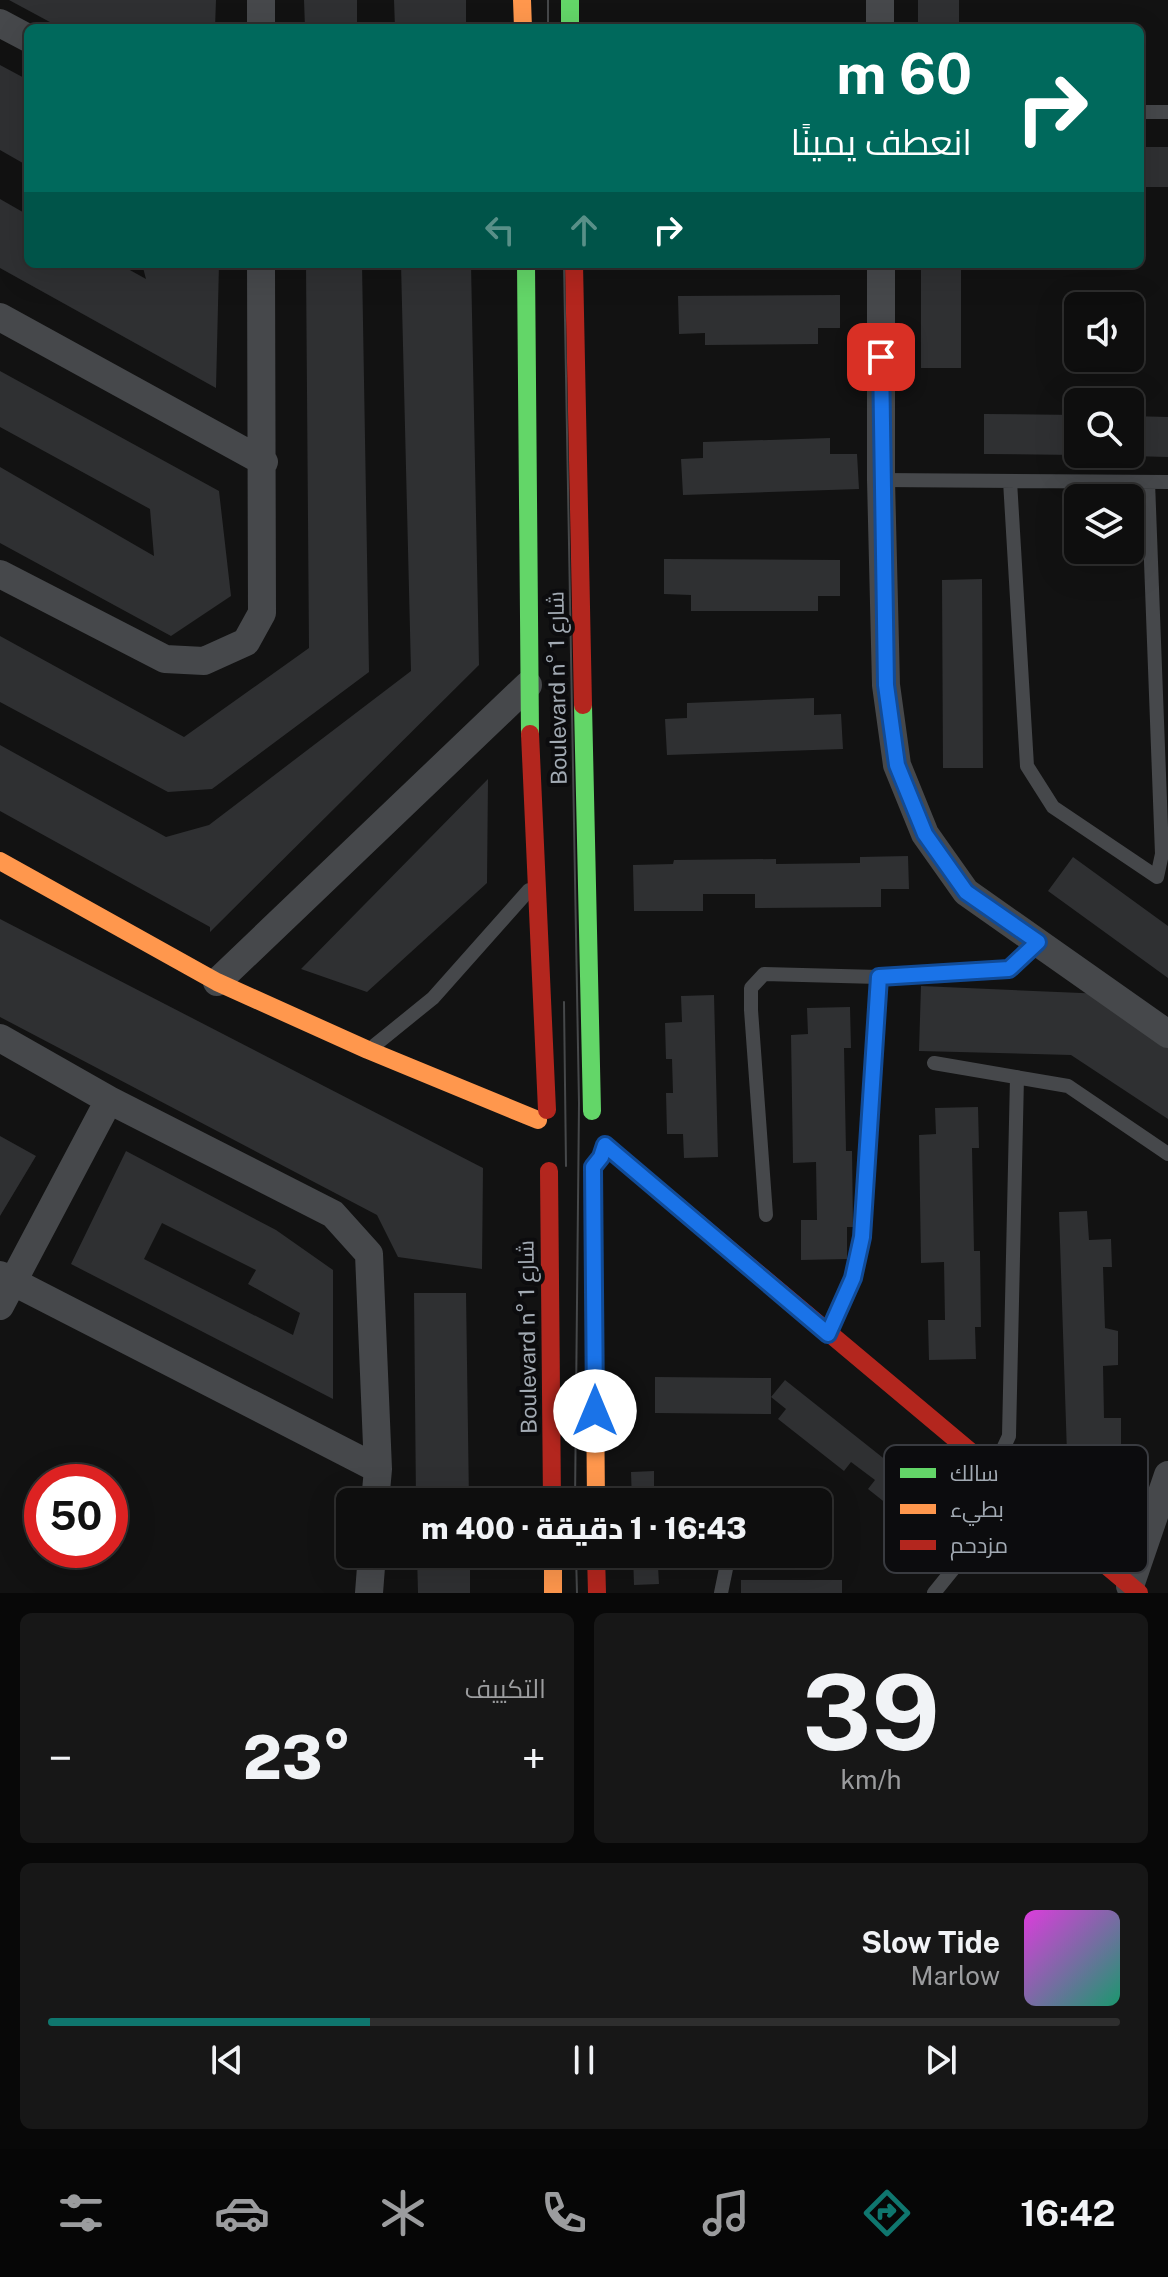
<!DOCTYPE html>
<html lang="ar">
<meta charset="utf-8">
<style>
:root{--surface:#0e0e0e;--page:#171717;--text:#f1f3f6;--muted:#9b9c9e;--line:#2e2e2e;--accent:#0f766e}
body{margin:0;font-family:"Public Sans",Cairo,sans-serif;background:var(--page);color:var(--text);direction:rtl;height:100vh;display:flex;flex-direction:column;font-size:30px;white-space:nowrap}
*{box-sizing:border-box;margin:0}
p{font-size:26px;color:var(--muted)}
.icon{flex:none;width:44px;height:44px;fill:none;stroke:currentColor;stroke-width:2;stroke-linecap:round;stroke-linejoin:round}
.map{position:relative;height:1593px;overflow:hidden;direction:ltr}
.panel{display:flex;flex-direction:column;gap:20px;padding:20px;background:#080808;flex:1}
.panel>*{flex:none}
.guide{position:absolute;left:24px;top:24px;width:1120px;height:244px;border-radius:12px;box-shadow:0 8px 32px #0002,0 0 0 2px var(--line);direction:rtl;background:#00695c;color:#fff;overflow:hidden}
.fabs{position:absolute;left:1064px;top:292px;display:grid;gap:16px}
.fabs a{display:grid;place-items:center;width:80px;height:80px;border-radius:12px;background:var(--surface);box-shadow:0 8px 32px #0002,0 0 0 2px var(--line);font-size:40px}
.speed{position:absolute;left:24px;top:1464px;display:flex;gap:16px;font-size:40px;font-weight:700;text-align:center}
.speed>*{display:grid;place-content:center;width:104px;height:104px;border-radius:50%;background:var(--surface);box-shadow:0 8px 32px #0002,0 0 0 2px var(--line);line-height:1}
.speed .limit{border:12px solid #d22;background:#fff;color:#111}
.pin{position:absolute;display:grid;place-items:center;width:68px;height:68px;color:#fff;margin:-34px;border-radius:16px;box-shadow:0 4px 12px #0006}
.me{position:absolute;width:88px;margin:-44px;rotate:0deg;stroke-linejoin:round;filter:drop-shadow(0 0 6px #0008)}
.turn{display:flex;align-items:center;gap:28px;height:168px;padding:0 40px;font-size:36px}
.turn .icon{width:104px;height:104px;stroke-width:2.5}
.turn b{display:block;font-size:56px;line-height:68px}
.lanes{display:flex;align-items:center;height:76px;padding:0 40px;background:#0003;justify-content:center;gap:40px;direction:ltr}
.lanes .off{opacity:.35}
.big{font-size:60px;font-weight:800;line-height:1.1}
.panel .card{flex:1;display:flex;flex-direction:column;justify-content:center;gap:12px;min-width:0;padding:0 28px;border-radius:12px;background:var(--page)}
.panel .dial{align-items:center;gap:0}
.dial b{font-size:104px;line-height:1}
.song{display:flex;align-items:center;gap:24px}
.cover{width:96px;height:96px;border-radius:12px;background:linear-gradient(135deg,hsl(300 70% 55%),hsl(160 70% 35%))}
.played{height:8px;border-radius:4px;background:linear-gradient(90deg,var(--accent) 30%,var(--line) 30%)}
.keys{display:flex;justify-content:space-around;direction:ltr}
.heat{display:flex;justify-content:space-between;align-items:center;font-size:44px;direction:ltr}
.panel .tiles{flex:1;display:grid;gap:20px;grid-template-columns:1fr 1fr}
.card:last-child{grid-column:span 2}
.trip{position:absolute;left:336px;top:1488px;width:496px;height:80px;border-radius:12px;background:var(--surface);box-shadow:0 8px 32px #0002,0 0 0 2px var(--line);font-weight:800;line-height:80px;text-align:center;direction:rtl}
.tabs{display:flex;height:128px;justify-content:space-around;align-items:center;background:#060606;color:var(--muted)}
.tabs .icon{width:56px;height:56px}
.tabs .selected{color:var(--accent)}
.tabs b{font-size:36px;color:var(--text)}
.map>svg:first-child{display:block}
</style>
<div class="map">
<svg width="1168" height="1593" viewBox="0 0 1168 1593">
<rect width="100%" height="100%" fill="#121212"/>
<path fill="#2f3032" fill-rule="evenodd" d="M9,0H216L215,28H61Z
M304,0H357V28H305Z
M394,0H466V28H395Z
M918,0H959V28H918Z
M0,65L28,80V166L0,150Z
M1140,147H1168V187H1140Z
M0,199L28,215V264H119L146,279L142,264H219L216,388L0,268Z
M306,264H362L369,672L212,789L168,792L0,702V636L184,737L309,648Z
M401,264H471L479,665L210,932V927L0,811V745L166,837L209,825L411,671Z
M921,264H961V368H921Z
M840,295V328H818V344L705,345V333L679,334L678,296Z
M0,371L219,491L231,596L171,636L0,543V467L154,556L150,509L0,427Z
M984,414L1078,415V455L984,454Z
M1130,416L1168,417V457L1130,456Z
M830,438V454H857L859,489L683,495L681,459L703,458V442Z
M664,559L840,560V596H818V611H691V595L664,594Z
M982,579L983,768H943L942,580Z
M814,698V715L841,714L843,749L667,755L665,719L687,718V703Z
M488,779L487,883L367,992L301,969Z
M908,856L909,889H881V907L755,908V894H703V911H634L633,865L673,864L674,860L776,859V864L860,863V857Z
M1073,857L1168,926V978L1048,891Z
M0,919L483,1168L482,1269L398,1257L377,1215L0,1017Z
M921,986L1105,994L1168,1038V1119L1071,1055L919,1051Z
M714,995L718,1157L684,1158L683,1134H667L666,1093H673L672,1059H666L665,1023L682,1022L681,996Z
M850,1007L851,1048H844L846,1151H852L853,1227H847V1259L801,1260V1220H817L816,1162L793,1163L791,1035L808,1034L807,1008Z
M978,1107L979,1148H972L974,1251H980L981,1327H975L976,1359L929,1360L928,1320H945L944,1262L921,1263L919,1135L936,1134L935,1108Z
M0,1136L36,1156L0,1216Z
M126,1151L276,1230L333,1270V1399L71,1264ZM162,1223L256,1270L248,1284L300,1313L293,1335L144,1259Z
M1087,1211L1089,1240L1111,1239L1112,1267H1103L1105,1328L1118,1331V1365L1103,1366L1104,1418H1121V1457H1112L1113,1483L1068,1484L1059,1212Z
M414,1293H466L469,1502H416Z
M655,1377L771,1378V1414L655,1413Z
M785,1380L960,1519L947,1536L934,1526L926,1535L868,1489L875,1480L851,1462L844,1471L778,1419L786,1409L771,1397Z
M654,1471V1487H670L671,1502H632L631,1472Z
M417,1554H470V1593H418Z
M633,1554H672V1566H658L659,1584L634,1585Z
M741,1580H842V1593H741Z"/>
<g fill="none" stroke-linecap="round" stroke-linejoin="round">
<path stroke="#46484b" stroke-width="14" d="M1140,112H1168
M881,480L1168,482
M1010,481L1027,766L1053,807L1157,877L1162,854L1148,482
M375,1045L433,998L529,890
M934,1063L1068,1086L1168,1154
M766,1215L751,1010V988L764,974L879,977L1009,969L1038,942
M830,1330L853,1278L862,1237L879,977
M995,1466L1009,1436L1017,1077
M721,1593L729,1554
M934,1593L1014,1494"/>
<path stroke="#46484b" stroke-width="28" d="M880,0V28
M0,23L28,38
M261,28V0
M881,264V480L886,685L897,765L925,834L966,892L1168,1034
M0,317L264,462
M0,574L165,659L204,661L246,642L262,613L261,264
M217,982L528,685
M0,1038L109,1100L333,1214L369,1254L378,1469L375,1502
M0,1275L378,1469
M0,1306L109,1100
M1130,1586L1168,1475
M369,1593L372,1554"/>
<path stroke="#63d668" stroke-width="18" d="M570,0V28
M526,264L530,734
M583,705L592,1111"/>
<path stroke="#ff974d" stroke-width="18" d="M522,0L523,28
M0,861L217,982L368,1050L538,1120
M593,1167L596,1502
M553,1554V1593"/>
<path stroke="#b3261e" stroke-width="18" d="M574,264L583,705
M530,734L547,1110
M605,1145L1139,1593
M549,1171L552,1502
M596,1554L597,1593"/>
<path stroke="#46484a" stroke-width="2" d="M548,0V28
M564,264L579,1103L575,1502
M564,1002L566,1166
M576,1554L577,1593"/>
</g>
<g fill="none" stroke-linecap="round" stroke-linejoin="round">
<defs>
<path id="route" d="M595,1411L593,1167L601,1157L605,1145L828,1334L853,1278L862,1237L879,977L1009,969L1038,942L966,892L925,834L897,765L886,685L881,357"/>
</defs>
<use href="#route" stroke="#114b97" stroke-width="20"/>
<use href="#route" stroke="#1a73e8" stroke-width="14"/>
</g>
<g text-anchor="middle" dominant-baseline="central" stroke-width="8" stroke-linejoin="round" paint-order="stroke">
<g font-size="22" fill="#a2aab3" stroke="#0c0c0e">
<text transform="translate(557 688) rotate(-91)">Boulevard n° شارع 1</text>
<text transform="translate(527 1337) rotate(-91)">Boulevard n° شارع 1</text>
</g>
</g>
<rect x="884" y="1445" width="264" height="128" rx="12" fill="#0c0c0e" stroke="#393b40" stroke-width="2"/>
<rect x="900" y="1468" width="36" height="10" fill="#63d668"/>
<rect x="900" y="1504" width="36" height="10" fill="#ff974d"/>
<rect x="900" y="1540" width="36" height="10" fill="#b3261e"/>
<g font-size="22" fill="#a2aab3">
<text x="950" y="1481">سالك</text>
<text x="950" y="1517">بطيء</text>
<text x="950" y="1553">مزدحم</text>
</g>
</svg>
<div class="fabs">
<a><svg class="icon" aria-label="sound" viewBox="0 0 24 24"><path d="M4 9h4l5-4v14l-5-4H4zM17 9q2 3 0 6"/></svg></a>
<a><svg class="icon" aria-label="search" viewBox="0 0 24 24"><circle cx="10" cy="10" r="6"/><path d="M15 15l6 6"/></svg></a>
<a><svg class="icon" aria-label="layers" viewBox="0 0 24 24"><path d="M12 4l9 5-9 5-9-5zM3 14l9 5 9-5"/></svg></a>
</div>
<div class="speed"><div class="limit">50</div></div>
<div class="pin" style="left:881px;top:357px;background:#d93025"><svg class="icon" aria-label="arrive" viewBox="0 0 24 24"><path d="M6 21V4h12l-3 4 3 4H6"/></svg></div>
<svg class="me" style="left:595px;top:1411px" viewBox="-20 -20 40 40"><circle r="19" fill="#fff"/><path d="M0-13L10 11 0 6-10 11z" fill="#1a73e8"/></svg>
<div class="trip">16:43 · 1 دقيقة · 400 m</div>
<div class="guide">
<div class="turn"><svg class="icon" aria-label="right" viewBox="0 0 24 24"><path d="M7 20v-9h11M14 6l5 5-5 5"/></svg><div><b>60 m</b>انعطف يمينًا</div></div>
<div class="lanes"><svg class="icon off" aria-label="left" viewBox="0 0 24 24"><path d="M17 20v-9H6M10 6l-5 5 5 5"/></svg><svg class="icon off" aria-label="ahead" viewBox="0 0 24 24"><path d="M12 20V5M6 11l6-6 6 6"/></svg><svg class="icon" aria-label="right" viewBox="0 0 24 24"><path d="M7 20v-9h11M14 6l5 5-5 5"/></svg></div>
</div>
</div>
<section class="panel">
<div class="tiles">
<div class="card dial"><b>39</b><p>km/h</p></div>
<div class="card"><p>التكييف</p>
<div class="heat"><a>−</a><b class="big">23°</b><a>+</a></div>
</div>
<div class="card">
<div class="song"><i class="cover"></i><div><b>Slow Tide</b><p>Marlow</p></div></div>
<div class="played"></div>
<div class="keys"><svg class="icon" aria-label="previous" viewBox="0 0 24 24"><path d="M18 5L8 12l10 7zM5 5v14"/></svg><svg class="icon" aria-label="pause" viewBox="0 0 24 24"><path d="M8 5v14M16 5v14"/></svg><svg class="icon" aria-label="next" viewBox="0 0 24 24"><path d="M6 5l10 7-10 7zM19 5v14"/></svg></div>
</div>
</div>
</section>
<nav class="tabs">
<b>16:42</b>
<svg class="icon selected" aria-label="directions" viewBox="0 0 24 24"><path d="M12 3l9 9-9 9-9-9zM9 14v-3h6M13 9l2 2-2 2"/></svg>
<svg class="icon" aria-label="music" viewBox="0 0 24 24"><path d="M9 18V5l10-2v13"/><circle cx="6" cy="18" r="3"/><circle cx="16" cy="16" r="3"/></svg>
<svg class="icon" aria-label="phone" viewBox="0 0 24 24"><path d="M5 4h4l2 5-3 2q2 4 5 5l2-3 5 2v4C11 20 4 13 5 4z"/></svg>
<svg class="icon" aria-label="climate" viewBox="0 0 24 24"><path d="M12 3v18M4 7l16 10M4 17L20 7"/></svg>
<svg class="icon" aria-label="car" viewBox="0 0 24 24"><path d="M5 17H2v-5l4-1 3-4h7l3 4 3 1v5h-3M9 17h6M6 11h13"/><circle cx="7" cy="17" r="2"/><circle cx="17" cy="17" r="2"/></svg>
<svg class="icon" aria-label="filters" viewBox="0 0 24 24"><path d="M4 7h16M4 17h16"/><circle cx="9" cy="7" r="2"/><circle cx="15" cy="17" r="2"/></svg>
</nav>
